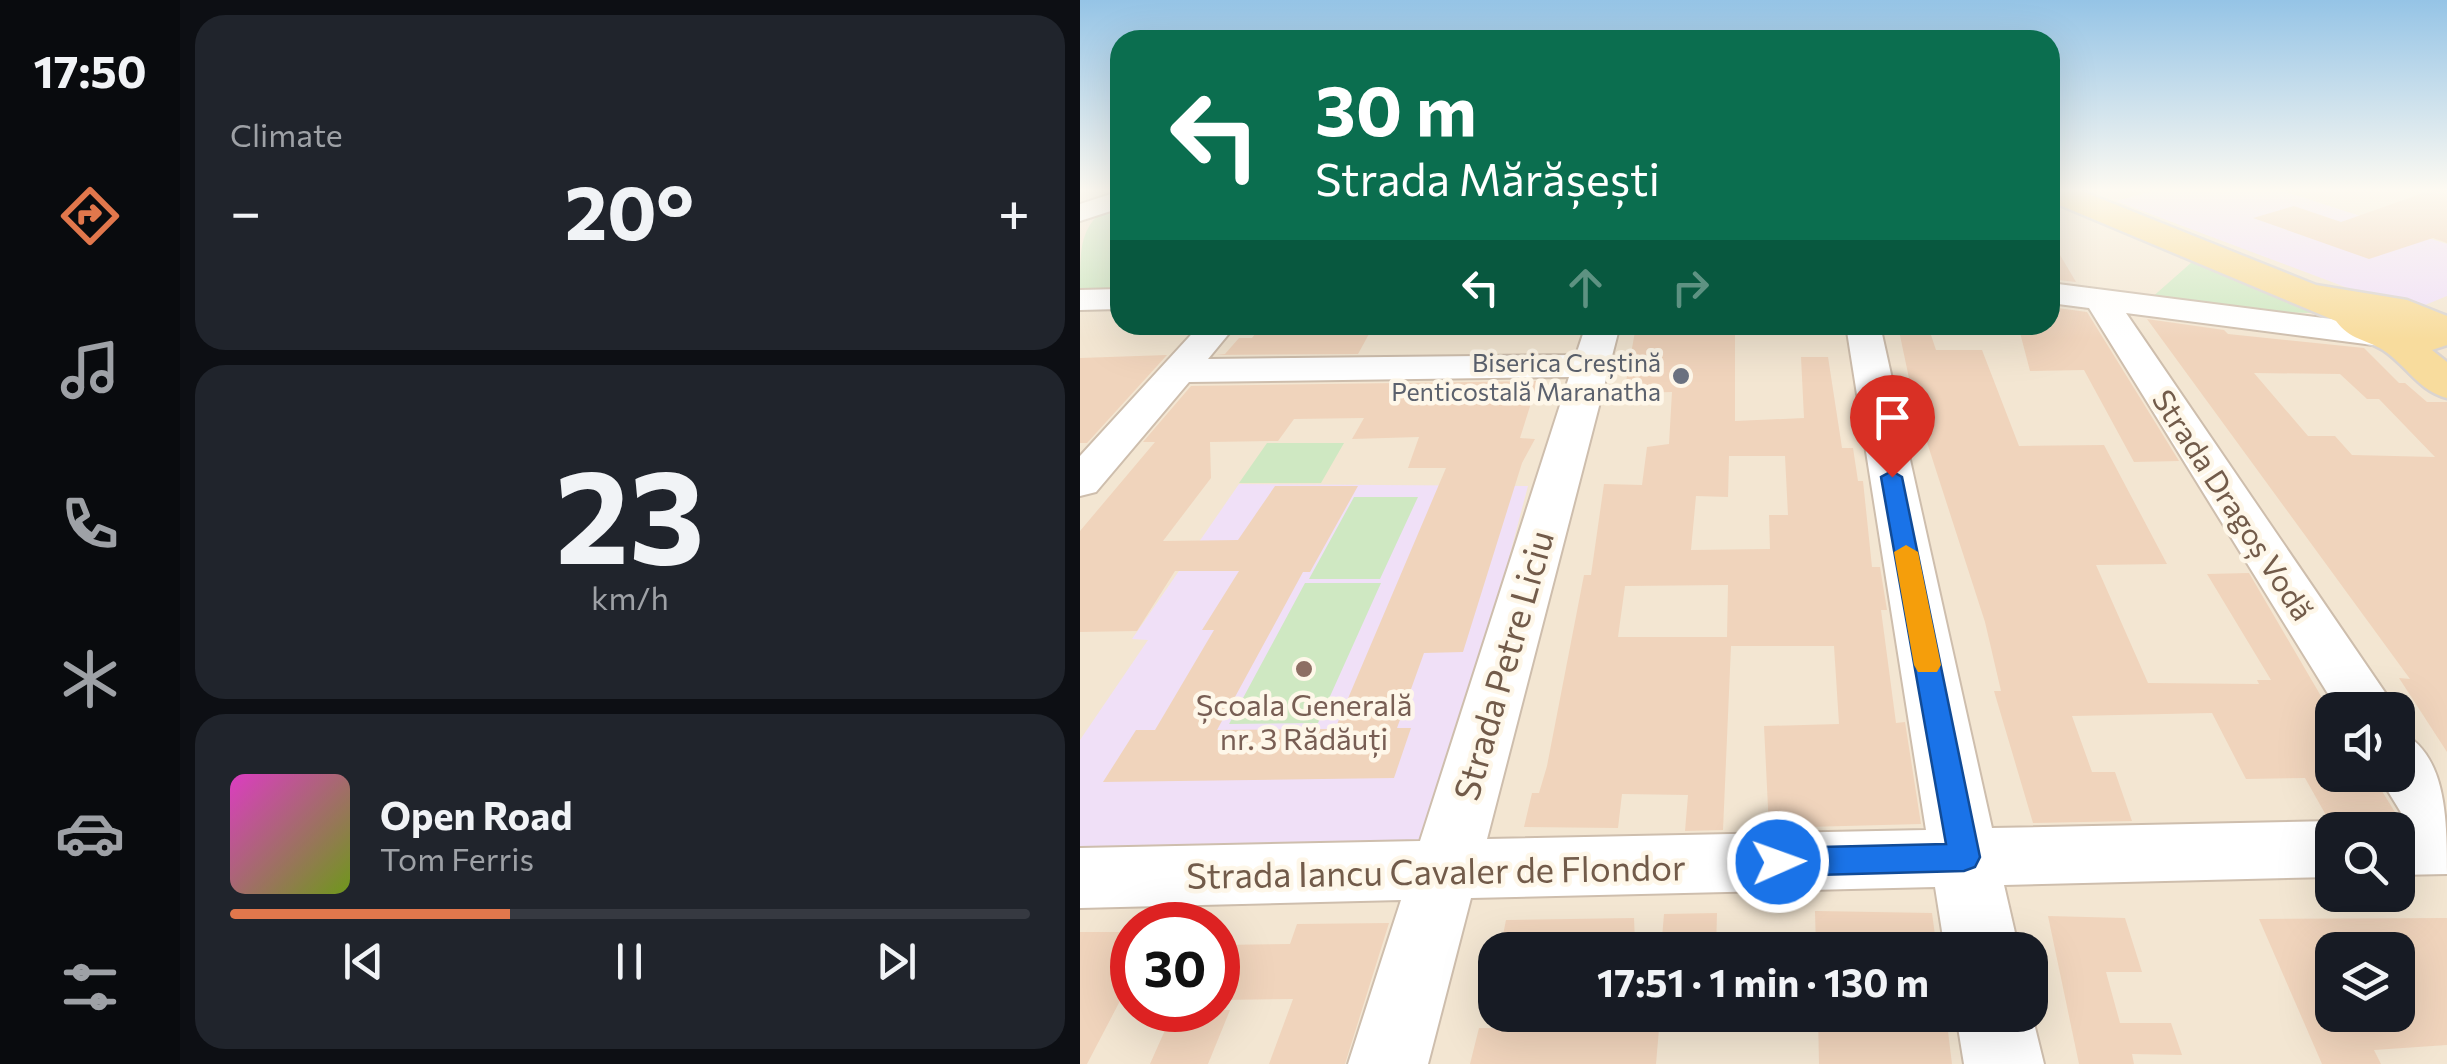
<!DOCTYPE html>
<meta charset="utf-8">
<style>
:root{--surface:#171b24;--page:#20242c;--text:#f1f3f6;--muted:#9ea1a6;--line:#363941;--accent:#e1774c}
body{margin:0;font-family:Commissioner,sans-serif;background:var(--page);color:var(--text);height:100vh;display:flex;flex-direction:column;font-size:38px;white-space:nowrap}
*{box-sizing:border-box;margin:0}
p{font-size:32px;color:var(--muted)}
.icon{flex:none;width:55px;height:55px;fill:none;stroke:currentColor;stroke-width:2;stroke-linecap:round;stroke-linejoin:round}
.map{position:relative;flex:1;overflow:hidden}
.sheet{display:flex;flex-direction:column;gap:15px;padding:15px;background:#0d0f14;width:900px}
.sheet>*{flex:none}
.guide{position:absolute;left:30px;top:30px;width:950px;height:305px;border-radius:30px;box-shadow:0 10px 40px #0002;background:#0b6e4f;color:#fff;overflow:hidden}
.buttons{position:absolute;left:1235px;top:692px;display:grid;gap:20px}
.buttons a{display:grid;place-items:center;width:100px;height:100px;border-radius:20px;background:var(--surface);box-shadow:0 10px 40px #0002;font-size:50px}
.speed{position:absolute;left:30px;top:902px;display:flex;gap:20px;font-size:50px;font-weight:700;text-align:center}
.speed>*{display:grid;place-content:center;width:130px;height:130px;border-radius:50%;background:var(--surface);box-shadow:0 10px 40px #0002;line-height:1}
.speed .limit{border:15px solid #d22;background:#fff;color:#111}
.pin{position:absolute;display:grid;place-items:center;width:85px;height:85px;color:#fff;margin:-102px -42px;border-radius:50% 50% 50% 0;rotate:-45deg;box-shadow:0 0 10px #0007}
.pin .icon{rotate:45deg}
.me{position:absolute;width:110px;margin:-55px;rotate:88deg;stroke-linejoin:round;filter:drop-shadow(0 0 8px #0008)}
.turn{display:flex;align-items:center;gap:35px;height:210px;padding:0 40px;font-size:45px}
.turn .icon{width:130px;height:130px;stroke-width:2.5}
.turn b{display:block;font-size:70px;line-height:85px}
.lanes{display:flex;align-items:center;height:95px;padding:0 40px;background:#0003;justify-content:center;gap:50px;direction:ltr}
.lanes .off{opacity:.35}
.big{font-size:75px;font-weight:700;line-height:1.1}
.sheet .tile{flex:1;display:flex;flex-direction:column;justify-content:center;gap:15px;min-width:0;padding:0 35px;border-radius:30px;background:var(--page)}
.sheet .dial{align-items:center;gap:0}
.dial b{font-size:130px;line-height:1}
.song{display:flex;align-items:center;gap:30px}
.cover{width:120px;height:120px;border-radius:15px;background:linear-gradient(135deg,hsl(310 70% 55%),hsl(80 70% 35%))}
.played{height:10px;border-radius:5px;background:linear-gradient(90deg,var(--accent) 35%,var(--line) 35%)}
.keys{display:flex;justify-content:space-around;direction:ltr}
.heat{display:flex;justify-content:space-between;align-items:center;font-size:55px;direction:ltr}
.trip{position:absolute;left:398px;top:932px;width:570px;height:100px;border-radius:30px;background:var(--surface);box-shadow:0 10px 40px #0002;font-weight:700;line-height:100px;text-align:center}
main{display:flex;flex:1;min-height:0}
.tab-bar{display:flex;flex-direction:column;width:180px;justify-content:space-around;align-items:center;background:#090b0e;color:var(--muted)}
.tab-bar .icon{width:70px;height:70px}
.tab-bar .active{color:var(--accent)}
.tab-bar b{font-size:45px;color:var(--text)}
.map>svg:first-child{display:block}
</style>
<main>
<nav class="tab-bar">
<b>17:50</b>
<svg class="icon active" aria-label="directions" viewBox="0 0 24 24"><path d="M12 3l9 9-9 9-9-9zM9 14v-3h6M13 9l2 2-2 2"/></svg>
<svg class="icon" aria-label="music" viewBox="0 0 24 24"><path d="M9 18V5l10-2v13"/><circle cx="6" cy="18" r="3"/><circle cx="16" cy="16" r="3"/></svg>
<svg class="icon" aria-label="phone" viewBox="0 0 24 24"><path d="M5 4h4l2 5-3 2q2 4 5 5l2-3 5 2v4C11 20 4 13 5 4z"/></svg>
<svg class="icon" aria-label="climate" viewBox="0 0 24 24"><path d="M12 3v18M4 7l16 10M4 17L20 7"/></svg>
<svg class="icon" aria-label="car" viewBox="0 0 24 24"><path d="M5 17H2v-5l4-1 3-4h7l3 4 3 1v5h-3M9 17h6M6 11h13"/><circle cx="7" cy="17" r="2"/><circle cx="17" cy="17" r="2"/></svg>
<svg class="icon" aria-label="filters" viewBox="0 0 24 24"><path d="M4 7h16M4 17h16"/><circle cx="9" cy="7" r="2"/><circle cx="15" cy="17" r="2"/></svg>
</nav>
<section class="sheet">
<div class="tile"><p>Climate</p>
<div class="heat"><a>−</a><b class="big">20°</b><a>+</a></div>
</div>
<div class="tile dial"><b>23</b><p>km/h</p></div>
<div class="tile">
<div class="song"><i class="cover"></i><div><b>Open Road</b><p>Tom Ferris</p></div></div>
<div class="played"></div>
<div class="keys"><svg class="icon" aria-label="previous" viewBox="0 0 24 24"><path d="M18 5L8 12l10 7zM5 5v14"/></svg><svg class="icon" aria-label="pause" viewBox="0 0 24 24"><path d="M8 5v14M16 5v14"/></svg><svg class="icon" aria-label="next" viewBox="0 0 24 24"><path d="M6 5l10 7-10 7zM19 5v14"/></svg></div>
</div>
</section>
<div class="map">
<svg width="1367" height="1064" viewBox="0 0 1367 1064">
<rect width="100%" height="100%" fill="#fbf3e3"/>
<path fill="#f3e6d2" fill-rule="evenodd" d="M0,190H40V325H970V190H1367V1064H0ZM1252,710H1318V775H1252ZM1252,830H1318V895H1252ZM52,925H138V1010H52ZM415,950H950V1015H415ZM1252,950H1318V1015H1252Z"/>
<path fill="#f0e0f7" d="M1077,190H1200L1367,244V296L1345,305L1281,293L1036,201Z
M159,484L448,486L353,846L0,851V740L68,640L52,639Z"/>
<path fill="#cfe8c2" d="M40,200V289L0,290C0,243 0,221 40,200Z
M1112,262L1237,313L1181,312L1070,299Z
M187,443H264L241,483H159Z
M274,497H338L300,579H229Z
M225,583H301L238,723L149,724Z"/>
<path fill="#f0d4bc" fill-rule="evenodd" d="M1352,190H1367V243L1353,238L1289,259L1173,218L1214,206L1261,222Z
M970,238L996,282L970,279Z
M970,307L1007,312L1099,461L1054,462L1004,370L950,371L938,325H970Z
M1067,319L1144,330L1148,334L1284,348L1319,383H1325L1347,402H1367V752L1319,678L1330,679ZM1174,373L1260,374L1287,399H1299L1355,457L1272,455L1255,436H1228Z
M182,325H257L250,335L289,334L278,354L136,355L145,354L159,338H172Z
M655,325V421L724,418L721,357H748L762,448H773L778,481H783L792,567H800L807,610H801L816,723L825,722L841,824L689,828L684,726L759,724L754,646H651L643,830L605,831L608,795L542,794L538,828L444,827L452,793H459L467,766L504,575H511L524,484L562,485L567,447L589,444L592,392L553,393L554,387H545L556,326ZM649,456H705L708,515H689L690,549L611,550L616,496L648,497ZM648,585L647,637H538L545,586Z
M818,326H848L856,350H902L939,446L1024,445L1087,564L1016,565L1068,683L1179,684L1177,680H1191L1127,574L1169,573L1252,715V775H1292L1318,817H1247L1225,778L1166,779L1132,713L992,716L1012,772H1035L1052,821L953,823L914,691H921L905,622L834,402Z
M87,355L7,443H0V358Z
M458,381L440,438L455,439L442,463L383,652L344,653L317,728H331L314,778L23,782L56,730H75L134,630H122L159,571H95L57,631L0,632V531L75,442H63L111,386ZM284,418L272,439L339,437L328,468H366L255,729L137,730L223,572H230L278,486H195L158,540L83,541L131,478L130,442L198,441L214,419Z
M735,911L852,913L857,950H736Z
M637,913L636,950H581L584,914Z
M968,916L1045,918L1062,972H1026L1040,1023H1091L1102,1055L1052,1054L1054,1064H999Z
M554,918L555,942L469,944L468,950H420L426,920Z
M1367,918V1045L1294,1050L1301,1064H1242L1179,919ZM1252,950H1318V988L1332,1015L1252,1017Z
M309,923L265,1064H189L213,999L138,1000V945L210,944L217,924Z
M0,932H52V999H41L7,1064H0Z
M94,1010H150L128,1064H70Z
M738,1015H866L872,1064H739Z
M399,1028L579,1029L576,1064H390Z"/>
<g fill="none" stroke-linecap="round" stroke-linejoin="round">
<defs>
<path id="minor" d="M31,194L40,196V208L0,221V204Z
M970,283L1314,327L1319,335L1314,343L1301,346L1046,313L1317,710H1258L1009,308L970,303Z
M40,289V309L0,310V290Z
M120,325H156L128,359L496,355L506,325H540L407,839L846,830L766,325H800L912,828L1252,821L1276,830H1252V877L924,885L939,950H865L855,887L391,898L348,1064H268L321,900L0,908V848L340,841L489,377L109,382L16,492L0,496V456Z
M1318,731C1367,752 1367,820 1367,874L1318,875V830H1293L1325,819L1298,775H1318Z
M950,1007L964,1064H884L876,1015H950Z"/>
<path id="major" d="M970,190H999L1236,285L1327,300L1367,316V345L1352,350L1367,362V398C1339,391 1327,366 1303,350C1286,339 1270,340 1256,321L970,201Z"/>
</defs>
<use href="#minor" stroke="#cebead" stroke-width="4"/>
<use href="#major" stroke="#dad4d0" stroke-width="5"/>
<use href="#minor" fill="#fff" fill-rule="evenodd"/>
<use href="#major" fill="#f8dc9d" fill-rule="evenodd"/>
</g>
<linearGradient id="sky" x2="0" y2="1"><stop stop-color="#95c4e6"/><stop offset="0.56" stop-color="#fdfaf2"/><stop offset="1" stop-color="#fdfaf2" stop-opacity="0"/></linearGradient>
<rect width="1367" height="339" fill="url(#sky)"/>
<path fill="#1a73e8" stroke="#114b97" stroke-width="2.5" d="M812,471L822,477L900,857L895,867L884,871L698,876L686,872L681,862L686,852L698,848L866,844L801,477Z"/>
<path fill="#f59e0b" d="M826,545L838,552L861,665L857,672H838L834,665L814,552Z"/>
<circle fill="#6b7280" stroke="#fef7e9" stroke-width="4" cx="601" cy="376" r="10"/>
<circle fill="#8d6e63" stroke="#fef7e9" stroke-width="4" cx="224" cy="669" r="10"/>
<g text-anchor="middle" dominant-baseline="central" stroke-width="9" stroke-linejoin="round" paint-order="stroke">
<g font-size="25" fill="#5b616d" stroke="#fef7e9" text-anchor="end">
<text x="581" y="362">Biserica Creștină<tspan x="581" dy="29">Penticostală Maranatha</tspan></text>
</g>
<g font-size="30" fill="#725b4a" stroke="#fef7e9">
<text transform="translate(1154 504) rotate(57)">Strada Dragoș Vodă</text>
</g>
<g font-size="30" fill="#785e54" stroke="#fef7e9">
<text x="224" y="703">Școala Generală<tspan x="224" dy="34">nr. 3 Rădăuți</tspan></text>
</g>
<g font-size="35" fill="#725b4a" stroke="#fef7e9">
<text transform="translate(422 665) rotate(-74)">Strada Petre Liciu</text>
<text transform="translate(356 870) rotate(-1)">Strada Iancu Cavaler de Flondor</text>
</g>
</g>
</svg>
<div class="buttons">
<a><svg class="icon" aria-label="sound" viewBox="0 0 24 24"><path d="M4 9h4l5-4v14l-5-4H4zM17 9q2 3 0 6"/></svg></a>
<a><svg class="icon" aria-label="search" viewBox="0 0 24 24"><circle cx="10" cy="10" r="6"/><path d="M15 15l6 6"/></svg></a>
<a><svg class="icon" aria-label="layers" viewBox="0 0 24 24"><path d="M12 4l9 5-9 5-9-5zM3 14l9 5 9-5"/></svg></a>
</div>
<div class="speed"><div class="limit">30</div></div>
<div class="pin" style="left:812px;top:477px;background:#d93025"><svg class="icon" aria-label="arrive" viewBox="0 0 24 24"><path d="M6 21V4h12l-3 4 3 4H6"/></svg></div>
<svg class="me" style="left:698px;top:862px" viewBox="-20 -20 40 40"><circle r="17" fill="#1a73e8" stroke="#fff" stroke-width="3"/><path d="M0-11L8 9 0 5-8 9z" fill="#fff"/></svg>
<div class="trip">17:51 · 1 min · 130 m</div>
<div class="guide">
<div class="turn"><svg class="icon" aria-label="left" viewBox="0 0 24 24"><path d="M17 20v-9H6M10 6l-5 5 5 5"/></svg><div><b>30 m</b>Strada Mărășești</div></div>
<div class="lanes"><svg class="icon" aria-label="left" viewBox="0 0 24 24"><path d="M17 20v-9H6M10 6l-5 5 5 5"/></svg><svg class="icon off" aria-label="ahead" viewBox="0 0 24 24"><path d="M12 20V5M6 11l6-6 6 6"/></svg><svg class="icon off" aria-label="right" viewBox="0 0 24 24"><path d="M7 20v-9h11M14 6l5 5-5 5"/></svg></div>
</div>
</div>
</main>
